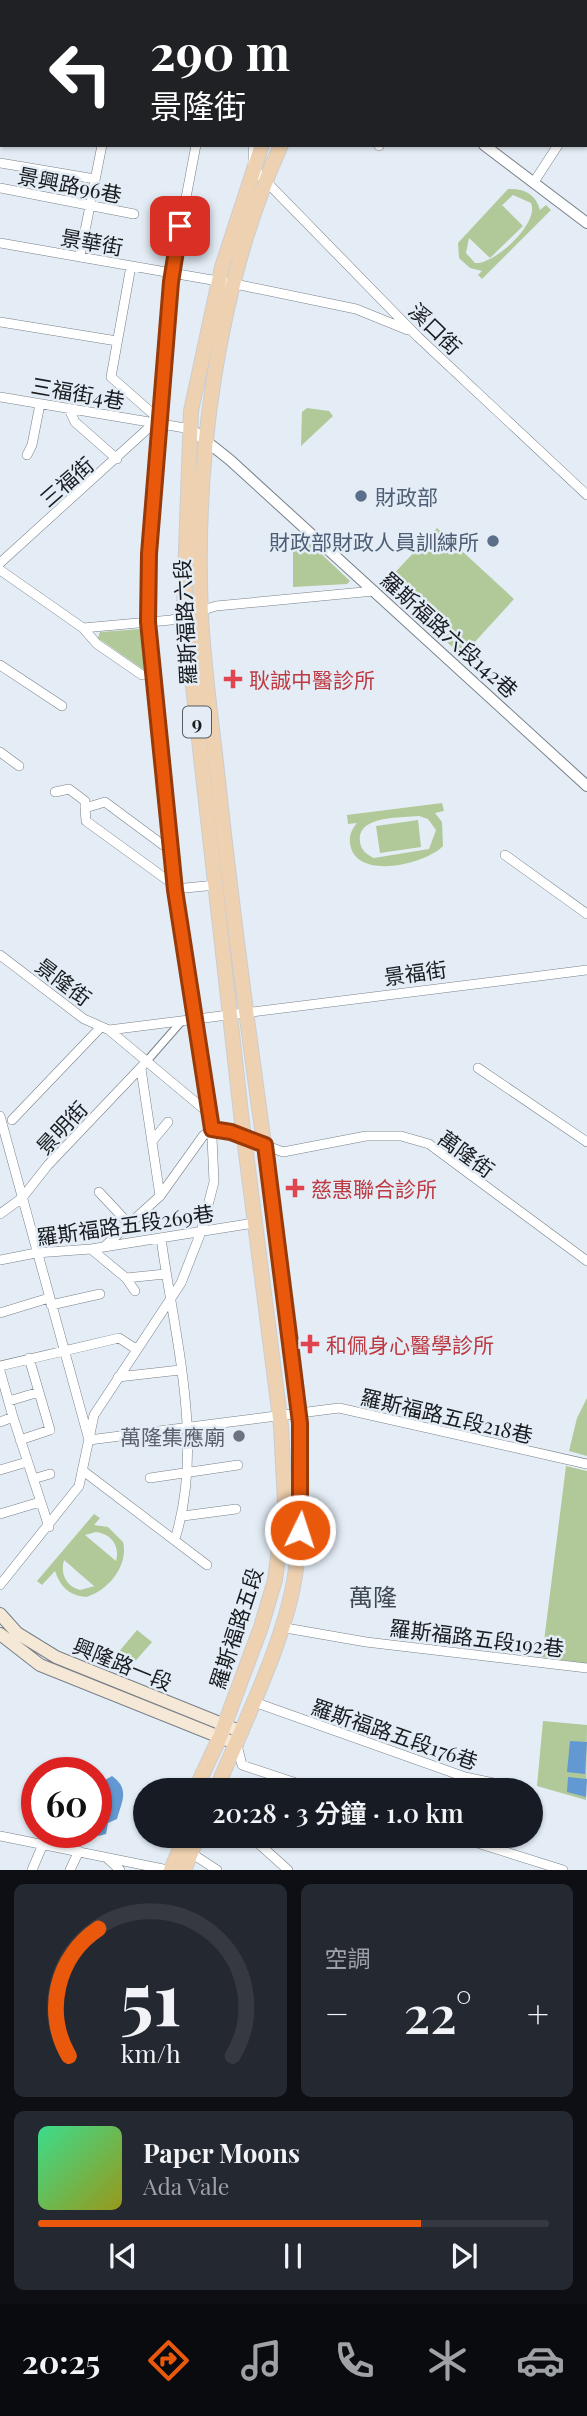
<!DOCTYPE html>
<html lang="zh-TW">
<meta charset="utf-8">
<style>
:root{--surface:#171b24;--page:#242831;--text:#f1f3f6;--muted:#9ea1a6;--line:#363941;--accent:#ea580c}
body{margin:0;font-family:"Playfair Display","Noto Sans TC",serif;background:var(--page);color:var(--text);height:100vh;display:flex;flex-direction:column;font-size:26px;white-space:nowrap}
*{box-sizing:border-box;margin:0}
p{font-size:23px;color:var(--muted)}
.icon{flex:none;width:38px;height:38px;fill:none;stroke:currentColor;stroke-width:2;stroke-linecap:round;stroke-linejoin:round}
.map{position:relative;height:1870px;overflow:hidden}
.side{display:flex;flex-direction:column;gap:14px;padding:14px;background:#0d0f14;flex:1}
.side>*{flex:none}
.banner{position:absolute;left:0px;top:0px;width:588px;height:147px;box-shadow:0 2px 5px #0004;background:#202124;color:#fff;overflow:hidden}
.speed{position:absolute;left:21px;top:1757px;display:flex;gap:14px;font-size:35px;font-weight:700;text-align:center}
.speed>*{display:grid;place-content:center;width:91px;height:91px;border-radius:50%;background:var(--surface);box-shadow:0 2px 5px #0004;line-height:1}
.speed .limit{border:10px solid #d22;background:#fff;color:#111}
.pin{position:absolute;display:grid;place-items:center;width:60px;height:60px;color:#fff;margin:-30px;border-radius:14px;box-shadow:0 4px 10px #0006}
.me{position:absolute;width:77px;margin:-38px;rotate:4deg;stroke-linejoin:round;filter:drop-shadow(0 0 5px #0008)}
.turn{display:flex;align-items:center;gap:24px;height:147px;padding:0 35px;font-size:32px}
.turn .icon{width:91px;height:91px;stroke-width:2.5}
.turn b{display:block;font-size:49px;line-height:60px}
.big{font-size:52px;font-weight:600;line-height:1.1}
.side .widget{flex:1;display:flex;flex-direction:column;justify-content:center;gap:10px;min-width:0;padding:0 24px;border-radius:10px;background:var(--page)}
.side .dial{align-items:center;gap:0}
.dial svg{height:182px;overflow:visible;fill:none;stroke:var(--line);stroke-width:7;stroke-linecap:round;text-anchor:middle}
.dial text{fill:var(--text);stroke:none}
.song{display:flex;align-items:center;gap:21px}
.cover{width:84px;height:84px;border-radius:10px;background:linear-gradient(135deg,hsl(150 70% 55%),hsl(60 70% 35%))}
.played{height:7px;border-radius:4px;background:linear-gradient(90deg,var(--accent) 75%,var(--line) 75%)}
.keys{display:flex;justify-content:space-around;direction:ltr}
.heat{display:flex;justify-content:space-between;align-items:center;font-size:38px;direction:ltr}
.side .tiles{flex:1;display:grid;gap:14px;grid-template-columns:1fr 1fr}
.widget:last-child{grid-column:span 2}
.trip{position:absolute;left:133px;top:1778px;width:410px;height:70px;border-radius:35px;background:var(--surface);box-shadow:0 2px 5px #0004;font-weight:600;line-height:70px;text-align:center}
.tab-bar{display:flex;height:112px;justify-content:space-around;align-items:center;background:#090b0e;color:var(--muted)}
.tab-bar .icon{width:49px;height:49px}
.tab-bar .selected{color:var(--accent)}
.tab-bar b{font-size:32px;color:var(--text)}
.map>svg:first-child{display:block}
</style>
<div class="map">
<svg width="587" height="1870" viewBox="0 0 587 1870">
<rect width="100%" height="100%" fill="#e4edf6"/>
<path fill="#b1c998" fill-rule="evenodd" d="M508,189C524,188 536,194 540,210L546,205L551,210L482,279L478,275L482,271L470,268L459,258L458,243ZM513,195L531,203C540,223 494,265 475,263L466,253L469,238L490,258L523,226L502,205L495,212Z
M307,408L329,411L333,416L301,446L302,412Z
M437,528L514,599L462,656L384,584Z
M293,532H298L350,581L347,584L293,587Z
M141,629L144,670L98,638L100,632Z
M442,803L444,811L435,813L442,822L443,846C425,865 354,881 350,843C349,835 352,829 357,823L348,824L347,815ZM419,816L428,819L436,830L429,849L374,858C367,855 361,850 360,842C356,815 402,818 419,816Z
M418,820L421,847L380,853L376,826Z
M587,1398V1456L569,1451L577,1418Z
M566,1466L587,1471V1664L542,1657Z
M94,1514L100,1518L94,1525L108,1527L123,1542C129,1565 108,1591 86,1597C68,1595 61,1587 55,1571L42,1585L37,1581ZM96,1532C112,1534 120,1546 116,1561L85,1535ZM64,1560L94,1586H95L80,1590C66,1586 60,1574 64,1560Z
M137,1630L152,1642L131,1666L117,1654Z
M543,1721L587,1725L586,1800L537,1786Z"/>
<path fill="#6399d2" d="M570,1741L587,1742L585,1774L567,1772Z
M112,1776C130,1789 122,1801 117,1819L108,1823L106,1834L98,1836L96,1827L102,1822L105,1780Z
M568,1777L587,1779L586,1797L567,1792Z"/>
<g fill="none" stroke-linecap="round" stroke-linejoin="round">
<defs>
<path id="pedestrian" d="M146,1062L181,1022"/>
<path id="minor" d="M165,0L167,2
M564,0L566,2
M131,2V0
M221,2V0
M275,2L276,0
M586,15L587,16
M586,101L587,100
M586,109L587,110
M253,145V168L418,337L587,495
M379,146V145
M0,163L95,179
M534,182L558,145
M0,188L134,214
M0,243L235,284L356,309L408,330
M80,256L102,145
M131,266L111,377L161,421
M0,322L117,341
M0,397L191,429
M69,409L75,422L117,459
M27,455L32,445L40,404
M0,563L154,423
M0,570L83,628L171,620L216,606L374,591
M83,628L97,644L142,675H151
M0,665L62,706
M0,752L19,766
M55,792L69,789L85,801V808L105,802L163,845H171L175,889L216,885
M171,845L151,675L148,622L150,554L173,266L196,145
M505,855L587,914
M0,955L84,1019L109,1030L587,970
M109,1030L211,1115
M478,1068L587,1142
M141,1069L160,1196
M0,1116L89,1440L339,1408L587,1464
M12,1120L100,1028
M153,1140L168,1122
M99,1192L129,1224
M0,1214L22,1198L48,1165L146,1062
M161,1238C174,1335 205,1443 175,1539
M105,1246L160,1196L203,1136L212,1129L231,1132L283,1152L366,1136H401L429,1144L587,1261
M91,1249L126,1278L165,1274
M0,1260L36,1253L91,1249L254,1223
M126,1278L135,1291
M51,1305L100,1294
M0,1313L49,1298
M0,1366L119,1338L136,1349
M0,1371L13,1417L0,1422
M118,1377L180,1370
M9,1401L39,1392
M13,1417L49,1527
M20,1440L50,1430L29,1358
M0,1470L27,1462
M82,1470L207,1565
M150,1478L238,1465
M33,1479L50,1474
M0,1514L40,1502
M183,1516L236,1509
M0,1585L79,1486L94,1415L181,1283L201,1232L214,1182L211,1115L175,889L170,882L86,821L85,808
M280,1627L366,1642L587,1668
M254,1702L465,1777L527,1790
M237,1745L242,1765L317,1790
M0,1836L163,1869
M250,1836L288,1870
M455,1836L563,1870
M191,1853L217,1870
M108,1859L120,1870
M32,1870L43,1844
M70,1870L79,1851"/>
<path id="tertiary" d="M287,0L289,2
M303,0L305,2
M484,145L587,223
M191,429L230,460L587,786"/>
<path id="secondary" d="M0,1614L17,1633L56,1657L242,1732
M0,1634L40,1665L237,1744"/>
<path id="primary" d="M326,2L327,0
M352,2L353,0
M195,1790L220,1737L261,1627L275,1580L285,1502L281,1426L242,1122L184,606L191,411L222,267L262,145
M216,1790C243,1724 287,1639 296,1569C312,1446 288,1322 272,1200C253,1067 235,933 220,799C214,738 204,676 201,615C194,462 217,286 281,145
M171,1870L185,1836
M184,1870L198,1836"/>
</defs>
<use href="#pedestrian" stroke="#788088" stroke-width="9"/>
<use href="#minor" stroke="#788088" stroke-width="10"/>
<use href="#tertiary" stroke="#788088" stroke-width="12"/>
<use href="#secondary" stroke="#788088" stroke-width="14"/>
<use href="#primary" stroke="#cccdce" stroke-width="16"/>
<use href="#pedestrian" stroke="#fff" stroke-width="7"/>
<use href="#minor" stroke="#fff" stroke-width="9"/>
<use href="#tertiary" stroke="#fff" stroke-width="10"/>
<use href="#secondary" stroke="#f6e8d7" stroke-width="12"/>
<use href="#primary" stroke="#eed1b0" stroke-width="14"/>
</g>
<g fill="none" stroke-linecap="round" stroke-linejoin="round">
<defs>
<path id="route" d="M180,226L171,282L149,554L148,622L175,890L212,1129L231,1132L265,1145L300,1423V1530"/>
</defs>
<use href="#route" stroke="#983908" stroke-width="18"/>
<use href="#route" stroke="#ea580c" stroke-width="12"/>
</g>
<g fill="#5c6f8a" stroke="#e4edf6" stroke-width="2.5">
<circle cx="361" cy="496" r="7"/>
<circle cx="493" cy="541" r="7"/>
</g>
<g fill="#e0444e" stroke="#e4edf6" stroke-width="2.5">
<path d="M229.5 668.5h7v7h7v7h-7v7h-7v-7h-7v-7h7z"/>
<path d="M291.5 1177.5h7v7h7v7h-7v7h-7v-7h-7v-7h7z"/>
<path d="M306.5 1333.5h7v7h7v7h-7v7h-7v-7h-7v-7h7z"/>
</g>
<circle fill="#6b7280" stroke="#e4edf6" stroke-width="2.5" cx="239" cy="1436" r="7"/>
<g text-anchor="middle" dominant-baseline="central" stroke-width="5" stroke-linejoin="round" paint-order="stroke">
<rect fill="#e4edf6" stroke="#565b60" stroke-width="2" x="183" y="706.5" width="28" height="31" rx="5"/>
<g font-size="19" font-weight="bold" fill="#191d20">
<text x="197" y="722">9</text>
</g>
<g font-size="21" fill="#191d20" stroke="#e4edf6">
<text transform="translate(70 184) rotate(11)">景興路96巷</text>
<text transform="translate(92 241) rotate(10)">景華街</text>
<text transform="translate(436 328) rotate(44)">溪口街</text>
<text transform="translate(78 392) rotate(10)">三福街4巷</text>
<text transform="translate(66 481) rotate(-41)">三福街</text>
<text transform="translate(184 622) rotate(-93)">羅斯福路六段</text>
<text transform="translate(450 634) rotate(42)">羅斯福路六段142巷</text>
<text transform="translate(415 972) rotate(-8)">景福街</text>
<text transform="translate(64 981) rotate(37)">景隆街</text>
<text transform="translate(61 1127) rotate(-47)">景明街</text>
<text transform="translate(467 1153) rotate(36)">萬隆街</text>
<text transform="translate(125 1224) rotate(-8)">羅斯福路五段269巷</text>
<text transform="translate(447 1415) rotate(13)">羅斯福路五段218巷</text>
<text transform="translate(235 1628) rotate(-72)">羅斯福路五段</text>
<text transform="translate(477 1637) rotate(7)">羅斯福路五段192巷</text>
<text transform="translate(123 1663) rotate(22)">興隆路一段</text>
<text transform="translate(395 1733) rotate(19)">羅斯福路五段176巷</text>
</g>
<g font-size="21" fill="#4e5e75" stroke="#e4edf6" text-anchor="start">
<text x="375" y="496">財政部</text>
<text x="479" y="541" text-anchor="end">財政部財政人員訓練所</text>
</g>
<g font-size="21" fill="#be3a42" stroke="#e4edf6" text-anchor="start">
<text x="249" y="679">耿誠中醫診所</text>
<text x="311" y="1188">慈惠聯合診所</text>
<text x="326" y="1344">和佩身心醫學診所</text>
</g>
<g font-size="21" fill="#5b616d" stroke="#e4edf6" text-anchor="end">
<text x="225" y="1436">萬隆集應廟</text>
</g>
<g font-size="24" fill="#414950" stroke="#e4edf6">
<text x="373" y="1596">萬隆</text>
</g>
</g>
</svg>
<div class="speed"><div class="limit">60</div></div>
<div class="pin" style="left:180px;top:226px;background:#d93025"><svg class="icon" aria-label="arrive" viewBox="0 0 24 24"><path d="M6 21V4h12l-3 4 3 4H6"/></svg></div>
<svg class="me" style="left:300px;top:1530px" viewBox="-20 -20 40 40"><circle r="17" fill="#ea580c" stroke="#fff" stroke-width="3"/><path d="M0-11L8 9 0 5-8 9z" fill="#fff"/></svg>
<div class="trip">20:28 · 3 分鐘 · 1.0 km</div>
<div class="banner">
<div class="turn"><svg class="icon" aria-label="left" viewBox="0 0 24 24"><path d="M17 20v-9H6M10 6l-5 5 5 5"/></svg><div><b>290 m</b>景隆街</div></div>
</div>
</div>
<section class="side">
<div class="tiles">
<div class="widget dial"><svg viewBox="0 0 100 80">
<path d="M14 69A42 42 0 1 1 86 69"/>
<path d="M14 69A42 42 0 0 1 27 13" stroke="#ea580c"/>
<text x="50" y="56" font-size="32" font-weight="700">51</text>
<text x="50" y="72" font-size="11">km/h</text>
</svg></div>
<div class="widget"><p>空調</p>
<div class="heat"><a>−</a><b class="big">22°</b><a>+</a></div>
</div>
<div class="widget">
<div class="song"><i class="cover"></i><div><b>Paper Moons</b><p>Ada Vale</p></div></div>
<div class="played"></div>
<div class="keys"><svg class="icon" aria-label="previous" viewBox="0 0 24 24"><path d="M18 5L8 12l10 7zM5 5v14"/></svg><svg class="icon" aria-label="pause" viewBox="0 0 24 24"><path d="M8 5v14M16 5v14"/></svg><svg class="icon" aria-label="next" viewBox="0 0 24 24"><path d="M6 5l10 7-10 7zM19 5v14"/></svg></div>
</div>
</div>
</section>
<nav class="tab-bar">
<b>20:25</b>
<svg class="icon selected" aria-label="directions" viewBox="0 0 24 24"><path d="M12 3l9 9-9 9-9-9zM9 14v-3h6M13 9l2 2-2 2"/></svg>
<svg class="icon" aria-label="music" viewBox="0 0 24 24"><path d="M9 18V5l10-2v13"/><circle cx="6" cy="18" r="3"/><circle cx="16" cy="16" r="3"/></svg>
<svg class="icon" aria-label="phone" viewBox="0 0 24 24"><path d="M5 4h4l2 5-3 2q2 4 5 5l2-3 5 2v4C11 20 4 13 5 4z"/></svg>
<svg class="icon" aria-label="climate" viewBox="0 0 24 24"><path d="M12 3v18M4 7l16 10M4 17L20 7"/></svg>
<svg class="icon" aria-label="car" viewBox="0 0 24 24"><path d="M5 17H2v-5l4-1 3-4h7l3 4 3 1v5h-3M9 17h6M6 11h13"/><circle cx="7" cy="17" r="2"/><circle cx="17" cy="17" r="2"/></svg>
</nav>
